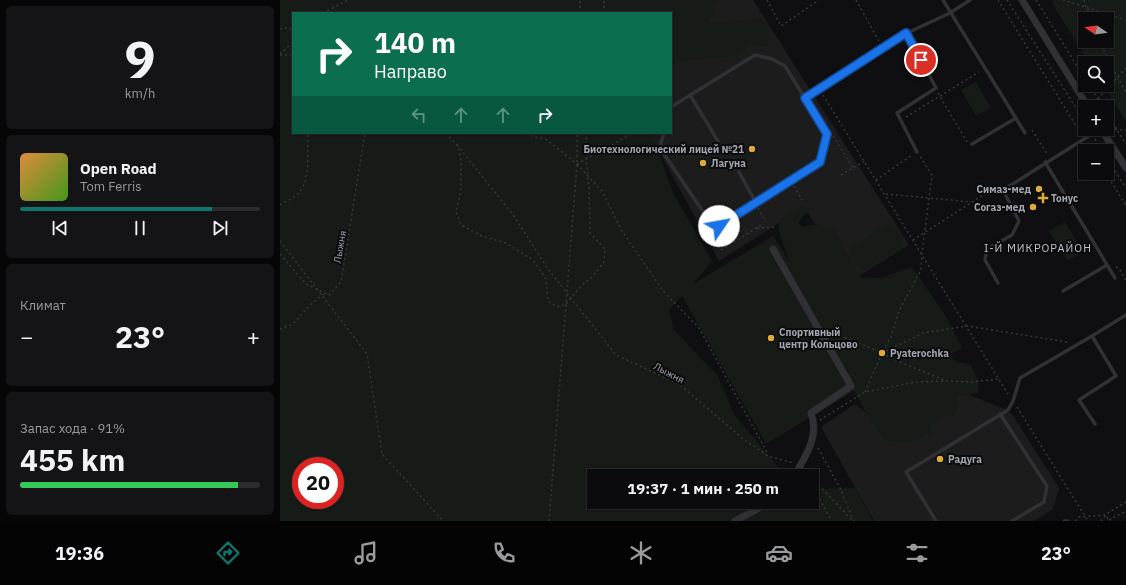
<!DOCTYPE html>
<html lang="ru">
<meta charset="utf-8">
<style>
:root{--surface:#0b0b0d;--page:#141416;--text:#f1f3f6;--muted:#9a9b9d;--line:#2b2b2e;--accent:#0f766e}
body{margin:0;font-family:"IBM Plex Sans",sans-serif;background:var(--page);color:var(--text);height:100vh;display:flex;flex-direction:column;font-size:15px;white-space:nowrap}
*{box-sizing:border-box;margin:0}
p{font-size:13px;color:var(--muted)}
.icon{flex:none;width:22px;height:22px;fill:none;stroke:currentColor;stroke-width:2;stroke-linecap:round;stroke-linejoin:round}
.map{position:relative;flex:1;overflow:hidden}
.sheet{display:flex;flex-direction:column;gap:6px;padding:6px;background:#060607;width:280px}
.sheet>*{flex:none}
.top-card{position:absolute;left:12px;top:12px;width:380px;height:122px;border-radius:0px;box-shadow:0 1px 3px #0004,0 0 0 1px var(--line);background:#0b6e4f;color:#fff;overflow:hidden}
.needle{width:26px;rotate:283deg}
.tools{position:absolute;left:798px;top:12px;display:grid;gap:8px}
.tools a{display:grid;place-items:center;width:36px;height:36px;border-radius:0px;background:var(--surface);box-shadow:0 1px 3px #0004,0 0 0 1px var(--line);font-size:20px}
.speed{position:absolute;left:12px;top:457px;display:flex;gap:8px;font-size:20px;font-weight:700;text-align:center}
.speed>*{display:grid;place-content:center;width:52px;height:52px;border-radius:50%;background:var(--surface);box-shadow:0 1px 3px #0004,0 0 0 1px var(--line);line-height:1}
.speed .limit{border:6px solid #d22;background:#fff;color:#111}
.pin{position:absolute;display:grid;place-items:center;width:34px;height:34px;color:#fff;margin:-17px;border:2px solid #fff;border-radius:50%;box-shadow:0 1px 4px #0007}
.me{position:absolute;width:44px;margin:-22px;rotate:57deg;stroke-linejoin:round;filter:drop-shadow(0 0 3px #0008)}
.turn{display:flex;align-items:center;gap:14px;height:84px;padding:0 16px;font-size:18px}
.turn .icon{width:52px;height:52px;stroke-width:2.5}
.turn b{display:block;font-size:28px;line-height:34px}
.lanes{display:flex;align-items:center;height:38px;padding:0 16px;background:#0003;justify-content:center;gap:20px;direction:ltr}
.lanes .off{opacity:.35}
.big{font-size:30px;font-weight:700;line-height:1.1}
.sheet .card{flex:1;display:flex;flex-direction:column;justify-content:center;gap:6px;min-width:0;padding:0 14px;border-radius:6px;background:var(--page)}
.sheet .dial{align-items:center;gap:0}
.dial b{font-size:52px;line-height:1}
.song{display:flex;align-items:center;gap:12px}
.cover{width:48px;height:48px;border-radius:6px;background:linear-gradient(135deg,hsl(30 70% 55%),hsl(100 70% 35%))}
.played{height:4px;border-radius:2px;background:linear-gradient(90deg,var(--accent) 80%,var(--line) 80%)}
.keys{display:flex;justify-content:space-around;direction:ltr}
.heat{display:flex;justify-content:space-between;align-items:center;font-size:22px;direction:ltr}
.charge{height:6px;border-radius:3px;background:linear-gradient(90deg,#34c759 91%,var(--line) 0)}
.trip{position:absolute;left:307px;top:469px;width:232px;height:40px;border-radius:0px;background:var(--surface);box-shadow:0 1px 3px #0004,0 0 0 1px var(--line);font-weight:700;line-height:40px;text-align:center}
.menu{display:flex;height:64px;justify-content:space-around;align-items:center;background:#040405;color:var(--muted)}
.menu .icon{width:28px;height:28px}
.menu .current{color:var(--accent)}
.menu b{font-size:18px;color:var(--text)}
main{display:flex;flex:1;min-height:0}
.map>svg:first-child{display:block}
</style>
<main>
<section class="sheet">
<div class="card dial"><b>9</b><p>km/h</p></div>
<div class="card">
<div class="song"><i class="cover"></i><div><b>Open Road</b><p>Tom Ferris</p></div></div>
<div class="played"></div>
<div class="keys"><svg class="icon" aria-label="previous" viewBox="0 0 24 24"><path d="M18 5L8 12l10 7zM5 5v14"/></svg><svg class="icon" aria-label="pause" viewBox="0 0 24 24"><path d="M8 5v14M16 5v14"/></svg><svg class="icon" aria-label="next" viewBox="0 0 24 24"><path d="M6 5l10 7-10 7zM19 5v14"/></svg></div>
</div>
<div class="card"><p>Климат</p>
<div class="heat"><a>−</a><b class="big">23°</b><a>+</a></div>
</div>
<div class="card"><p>Запас хода · 91%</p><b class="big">455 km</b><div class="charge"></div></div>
</section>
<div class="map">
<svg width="846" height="521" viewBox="0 0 846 521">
<rect width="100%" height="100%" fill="#0f0f11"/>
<path fill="#1c1c1d" d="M386,0H473L629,245L572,280L524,207L439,261L369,133H391V13H365Z
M675,389L722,408L732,414L779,488L773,509L754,521H594L541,427L575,404L609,431Z"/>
<path fill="#161b17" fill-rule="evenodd" d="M0,0H441L437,2L428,22L466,20L479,18L490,26L488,46L469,45L461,55L395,62L391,74V13H13V133H372L393,193L432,261L413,284L493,236L510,262L498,229L500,219L523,205L529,210L518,223L523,227L537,224L554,230L582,278H601L632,267L665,315L682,348L670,355L674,361L691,365L699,382L698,393L677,397L679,408L672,417L665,415L652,424L650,434L628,443L605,440L592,423L574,391L486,444L402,296L389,310L394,330L438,376L454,414L506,476H314V502H532V489L575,488L593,521H0ZM21,466H55V500H21Z
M772,0H846V122L823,85H827V63H809L773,5ZM805,19H827V41H805Z
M696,82L711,108L696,116L681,90Z
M785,222L803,252L787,261L769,231Z
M608,223C616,225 627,240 622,248L582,270L569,252L570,248Z"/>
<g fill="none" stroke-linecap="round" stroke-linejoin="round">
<path stroke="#37383c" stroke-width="1.5" stroke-dasharray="2 3" stroke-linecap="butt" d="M487,0L501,26L539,0
M576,0L600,43
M718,0L801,134
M727,0L805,122
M756,0L805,79
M783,0L846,20
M804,0L806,7L812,19
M43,13L68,0
M300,13V0
M324,13V0
M0,29L7,28L13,30
M819,41L846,93
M0,54L13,42
M0,55H13
M809,85L823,107
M658,93L687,142
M543,95L728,394
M818,99L846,68
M827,114L846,144
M626,117L699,72
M830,129L846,130
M752,130L767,154
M166,133L177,145L181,159V188L176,212L181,225L202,236L226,243L253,260L266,279L268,301L277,307L286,304L302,285L313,276L324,262L325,249L310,233L309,188L305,148L307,133
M241,133L267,140L297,164L353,133
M553,136L573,168
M815,139L823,151
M808,144L812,151
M177,145L234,216L268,269L336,355L399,384L462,438L488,456L513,463
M827,158L846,188
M297,164L322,191L342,231L383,291L419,328L488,454
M826,173L846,206
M561,175L585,161
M596,180L632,155
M514,186L522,200
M606,194L691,202
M0,205C4,202 10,200 14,197C33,184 26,153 28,133
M478,208L486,222
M477,228L494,227
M633,240L714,188H717
M0,241L87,354L102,454L163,521
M441,250L483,224
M0,254L26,284L49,295L61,282L85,133
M836,267L839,268L846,281
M0,329L13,324L32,303L45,293
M550,334L561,336L602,353L643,333L687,326L787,342
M602,353L615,360L664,380
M585,392L602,353L611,337L619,311L641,270L642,254L652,175L640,156
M737,407L808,521
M540,420L585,392L636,382L666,381L692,382L719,379
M538,448L560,488L574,521
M526,472L530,476
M532,478L573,521
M532,486L552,521
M829,520L846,511
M269,521L297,164V133
M795,521L799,517L826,515L829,521
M821,521L828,513L846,502"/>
<path stroke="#313135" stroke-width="3.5" d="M663,0L745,133
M627,33L656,88L617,113L637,152
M410,95L438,141
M525,98L627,33L670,13L690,0
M384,133L381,143L382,151L432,225L439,226L540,162L547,134L505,66L492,59L475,55L391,107
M692,144L736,118
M765,162L835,278
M459,172L476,203
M718,283L705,260L707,249L732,235L739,221L723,190L820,129
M783,291L827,265
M812,336L836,376L799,400L815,424
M720,414L767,486L764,502L732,521
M656,521L626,472L728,410L733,401L740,378L812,336L846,315
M784,521H788"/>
<path stroke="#313135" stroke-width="7" d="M742,0L808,107
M821,129L846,168
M493,249L571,386L531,413C540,435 525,458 514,476
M455,521L490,502"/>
</g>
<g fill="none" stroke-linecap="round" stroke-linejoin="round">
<defs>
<path id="route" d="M439,226L540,162L547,134L525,98L626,33L641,60"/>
</defs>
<use href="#route" stroke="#114b97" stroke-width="10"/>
<use href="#route" stroke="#1a73e8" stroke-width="7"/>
</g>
<g fill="#deaa3a" stroke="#0b0b0c" stroke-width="1.5">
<circle cx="472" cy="149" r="4"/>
<circle cx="423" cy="163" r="4"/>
<circle cx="759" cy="189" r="4"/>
<path d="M761 192h4v4h4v4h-4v4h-4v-4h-4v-4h4z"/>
<circle cx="753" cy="207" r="4"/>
<circle cx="491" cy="338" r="4"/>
<circle cx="602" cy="353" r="4"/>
<circle cx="660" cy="459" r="4"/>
</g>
<g text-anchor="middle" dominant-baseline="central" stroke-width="4" stroke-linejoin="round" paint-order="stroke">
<g font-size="10" font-weight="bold" fill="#a2a6b0" stroke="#0b0b0c" text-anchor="start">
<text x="464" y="149" text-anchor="end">Биотехнологический лицей №21</text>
<text x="431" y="163">Лагуна</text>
<text x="751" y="189" text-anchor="end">Симаз-мед</text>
<text x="771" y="198">Тонус</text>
<text x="745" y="207" text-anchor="end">Согаз-мед</text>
<text x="499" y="332">Спортивный<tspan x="499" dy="12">центр Кольцово</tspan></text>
<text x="610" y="353">Pyaterochka</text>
<text x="668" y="459">Радуга</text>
</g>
<g font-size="10" fill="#a2a6b0" stroke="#0b0b0c">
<text transform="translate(60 247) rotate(-80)">Лыжня</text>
<text transform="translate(389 373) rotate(28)">Лыжня</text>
</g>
<g font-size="11" letter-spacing="1" fill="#c2c5cd" stroke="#0b0b0c">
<text x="758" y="248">I-Й МИКРОРАЙОН</text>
</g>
</g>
</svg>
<div class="tools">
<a><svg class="needle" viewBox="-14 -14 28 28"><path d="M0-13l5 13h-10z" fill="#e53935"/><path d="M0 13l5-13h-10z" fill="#9a9b9d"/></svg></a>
<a><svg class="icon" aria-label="search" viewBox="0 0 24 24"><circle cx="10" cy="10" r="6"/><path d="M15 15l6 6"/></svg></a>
<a>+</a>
<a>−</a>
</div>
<div class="speed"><div class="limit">20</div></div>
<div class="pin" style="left:641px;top:60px;background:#d93025"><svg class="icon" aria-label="arrive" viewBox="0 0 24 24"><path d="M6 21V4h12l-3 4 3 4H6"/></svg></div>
<svg class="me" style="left:439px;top:226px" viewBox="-20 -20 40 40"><circle r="19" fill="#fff"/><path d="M0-13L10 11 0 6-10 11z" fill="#1a73e8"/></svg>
<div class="trip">19:37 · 1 мин · 250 m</div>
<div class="top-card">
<div class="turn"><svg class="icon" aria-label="right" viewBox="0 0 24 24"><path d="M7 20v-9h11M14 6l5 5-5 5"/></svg><div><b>140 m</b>Направо</div></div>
<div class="lanes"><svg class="icon off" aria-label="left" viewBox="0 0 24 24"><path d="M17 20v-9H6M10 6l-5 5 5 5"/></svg><svg class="icon off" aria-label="ahead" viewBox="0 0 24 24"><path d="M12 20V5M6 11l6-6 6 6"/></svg><svg class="icon off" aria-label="ahead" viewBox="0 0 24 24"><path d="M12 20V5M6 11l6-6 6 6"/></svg><svg class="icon" aria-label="right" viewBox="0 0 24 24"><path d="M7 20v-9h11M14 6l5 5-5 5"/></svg></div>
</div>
</div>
</main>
<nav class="menu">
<b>19:36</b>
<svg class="icon current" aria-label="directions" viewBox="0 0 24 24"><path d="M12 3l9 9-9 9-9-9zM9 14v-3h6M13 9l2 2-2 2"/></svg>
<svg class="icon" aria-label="music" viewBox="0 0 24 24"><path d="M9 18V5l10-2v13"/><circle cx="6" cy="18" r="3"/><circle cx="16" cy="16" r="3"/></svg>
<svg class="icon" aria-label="phone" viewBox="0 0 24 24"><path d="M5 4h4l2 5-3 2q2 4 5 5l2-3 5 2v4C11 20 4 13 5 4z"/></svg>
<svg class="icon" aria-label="climate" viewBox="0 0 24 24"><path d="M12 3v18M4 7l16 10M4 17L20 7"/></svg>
<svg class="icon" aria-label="car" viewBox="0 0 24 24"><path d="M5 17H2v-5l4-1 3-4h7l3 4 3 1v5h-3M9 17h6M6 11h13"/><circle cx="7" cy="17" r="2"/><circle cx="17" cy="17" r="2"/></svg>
<svg class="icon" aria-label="filters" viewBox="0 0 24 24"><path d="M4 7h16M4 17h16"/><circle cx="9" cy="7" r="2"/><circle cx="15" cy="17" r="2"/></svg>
<b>23°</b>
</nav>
